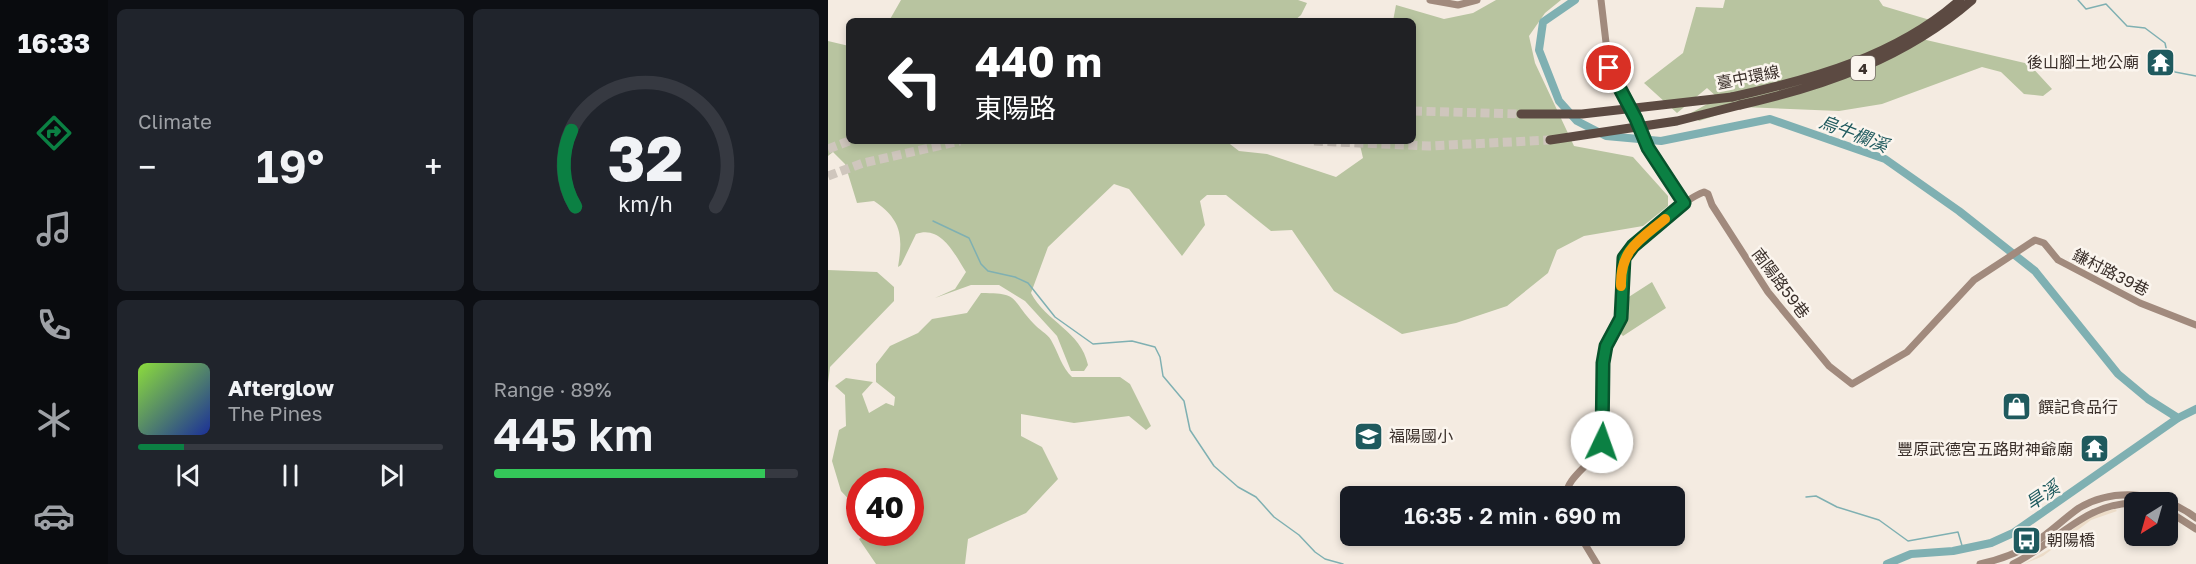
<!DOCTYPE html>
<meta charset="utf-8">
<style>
:root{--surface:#171b24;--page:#20242c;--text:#f1f3f6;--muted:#9ea1a6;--line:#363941;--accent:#0b8043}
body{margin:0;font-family:"Golos Text","Noto Sans TC",sans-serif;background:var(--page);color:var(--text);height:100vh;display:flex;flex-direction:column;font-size:22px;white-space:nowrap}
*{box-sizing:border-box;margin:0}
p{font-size:20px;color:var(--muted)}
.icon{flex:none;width:33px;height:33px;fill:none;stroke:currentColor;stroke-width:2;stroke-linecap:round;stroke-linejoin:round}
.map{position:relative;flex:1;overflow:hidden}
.drawer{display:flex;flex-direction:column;gap:9px;padding:9px;background:#0d0f14;width:720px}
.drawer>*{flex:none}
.hud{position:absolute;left:18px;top:18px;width:570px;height:126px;border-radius:9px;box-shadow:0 3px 9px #0003;background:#202124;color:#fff;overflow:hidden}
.needle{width:39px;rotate:217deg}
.buttons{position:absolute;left:1296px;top:492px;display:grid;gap:12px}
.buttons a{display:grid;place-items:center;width:54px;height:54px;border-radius:9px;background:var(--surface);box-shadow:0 3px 9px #0003;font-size:30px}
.speed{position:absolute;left:18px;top:468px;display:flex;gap:12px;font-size:30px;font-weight:700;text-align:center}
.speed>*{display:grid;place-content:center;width:78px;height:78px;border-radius:50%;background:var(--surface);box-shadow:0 3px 9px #0003;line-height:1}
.speed .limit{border:9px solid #d22;background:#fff;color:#111}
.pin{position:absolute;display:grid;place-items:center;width:51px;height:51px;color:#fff;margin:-26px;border:3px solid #fff;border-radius:50%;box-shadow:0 2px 6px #0007}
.me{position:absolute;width:66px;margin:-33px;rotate:3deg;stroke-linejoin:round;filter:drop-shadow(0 0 4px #0008)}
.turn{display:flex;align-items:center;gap:21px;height:126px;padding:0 30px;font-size:27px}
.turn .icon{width:78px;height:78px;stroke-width:2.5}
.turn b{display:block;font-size:42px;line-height:51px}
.big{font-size:45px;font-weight:600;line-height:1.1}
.drawer .tile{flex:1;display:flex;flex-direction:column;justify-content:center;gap:9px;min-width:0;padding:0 21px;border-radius:9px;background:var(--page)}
.drawer .dial{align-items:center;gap:0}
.dial svg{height:156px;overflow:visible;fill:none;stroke:var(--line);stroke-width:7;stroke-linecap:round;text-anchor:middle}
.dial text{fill:var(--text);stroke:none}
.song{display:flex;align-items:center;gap:18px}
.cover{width:72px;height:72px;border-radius:9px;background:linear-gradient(135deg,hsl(90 70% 55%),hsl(230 70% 35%))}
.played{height:6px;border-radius:3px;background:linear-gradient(90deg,var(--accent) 15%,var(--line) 15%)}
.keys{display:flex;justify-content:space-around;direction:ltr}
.heat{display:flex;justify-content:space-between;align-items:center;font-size:33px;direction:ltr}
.charge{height:9px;border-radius:4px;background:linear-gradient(90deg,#34c759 89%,var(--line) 0)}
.drawer .tiles{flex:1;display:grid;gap:9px;grid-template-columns:repeat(2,1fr)}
.trip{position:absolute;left:512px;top:486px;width:345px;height:60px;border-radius:9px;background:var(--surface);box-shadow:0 3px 9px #0003;font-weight:600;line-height:60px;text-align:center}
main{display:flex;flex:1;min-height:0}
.dock{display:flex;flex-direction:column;width:108px;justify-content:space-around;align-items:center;background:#090b0e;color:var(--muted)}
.dock .icon{width:42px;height:42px}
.dock .on{color:var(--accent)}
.dock b{font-size:27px;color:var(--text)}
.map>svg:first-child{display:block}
</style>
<main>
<nav class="dock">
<b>16:33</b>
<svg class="icon on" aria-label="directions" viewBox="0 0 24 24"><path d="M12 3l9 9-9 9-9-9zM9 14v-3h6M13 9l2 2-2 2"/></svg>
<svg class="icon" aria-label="music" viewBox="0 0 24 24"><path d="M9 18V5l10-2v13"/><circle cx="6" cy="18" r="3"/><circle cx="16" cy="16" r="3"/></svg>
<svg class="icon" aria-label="phone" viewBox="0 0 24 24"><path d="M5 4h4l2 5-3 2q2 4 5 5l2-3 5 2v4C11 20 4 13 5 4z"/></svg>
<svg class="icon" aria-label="climate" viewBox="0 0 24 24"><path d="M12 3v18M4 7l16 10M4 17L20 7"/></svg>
<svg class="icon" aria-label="car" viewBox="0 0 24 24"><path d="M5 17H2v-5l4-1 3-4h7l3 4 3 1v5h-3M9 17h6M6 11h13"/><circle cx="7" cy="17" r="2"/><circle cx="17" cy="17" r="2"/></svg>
</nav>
<section class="drawer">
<div class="tiles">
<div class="tile"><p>Climate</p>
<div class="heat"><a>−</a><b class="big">19°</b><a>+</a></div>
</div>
<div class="tile dial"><svg viewBox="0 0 100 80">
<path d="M14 69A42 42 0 1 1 86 69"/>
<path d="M14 69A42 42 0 0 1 12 30" stroke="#0b8043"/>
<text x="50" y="56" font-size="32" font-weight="700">32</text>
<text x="50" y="72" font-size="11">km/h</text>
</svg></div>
<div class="tile">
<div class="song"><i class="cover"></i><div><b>Afterglow</b><p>The Pines</p></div></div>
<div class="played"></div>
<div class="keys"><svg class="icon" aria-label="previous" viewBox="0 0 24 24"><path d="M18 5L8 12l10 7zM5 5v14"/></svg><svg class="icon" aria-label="pause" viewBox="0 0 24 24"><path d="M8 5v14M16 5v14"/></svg><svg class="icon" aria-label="next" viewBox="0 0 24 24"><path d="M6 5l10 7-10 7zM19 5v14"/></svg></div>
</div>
<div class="tile"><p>Range · 89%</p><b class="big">445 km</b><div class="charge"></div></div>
</div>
</section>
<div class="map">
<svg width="1368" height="564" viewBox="0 0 1368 564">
<rect width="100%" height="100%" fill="#f4ebe1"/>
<path fill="#b8c4a0" d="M73,0H470L479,3L473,15L466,21H61Z
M668,0H733L717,13L701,36L707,63L746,146L805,157L840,196V206L815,226L756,236L729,250L720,273L679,306L628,323L574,334L506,291L464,230L443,231L398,195H379L372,201L377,225L354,256L301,189L286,184L220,247L203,293C218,322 253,331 260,365L256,371H243L229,336L197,301L171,285H143L107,298L127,289L138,272C126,253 113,225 88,234L73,265L70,267C75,236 74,220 46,201L29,203L17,164L5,152L0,156V41L21,46V141H398L411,151L439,154L508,177L535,158L531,141H585V21H565L568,5L616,19L645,13Z
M897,0H1051L1055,6L1102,20L1094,39L1201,64L1224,89L1215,96L1196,94L1173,72L1154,67L1054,104L1011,111L914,107L871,121L863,113L890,98L879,88L849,113L816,83L855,53L868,7L895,8Z
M0,270L49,272L66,287V301L2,367L0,383Z
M824,282L838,308L795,336L790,331L796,300Z
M153,293C193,293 182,299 206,324C211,330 219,333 223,340C230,352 234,368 244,377H292L302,384L323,426L318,430L301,416L246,423L193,414V436L214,447L230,479L198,513L140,539L137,564H48L31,539L37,533L82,532V482H32L31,510L13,491L4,461L11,430L18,426L17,395L7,386L18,378L45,382L34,394L41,413L58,403L66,406L67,397L48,382V364L62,346L90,333L104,319L139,313Z"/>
<path fill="#ecdcc8" d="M1287,509L1289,511L1263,520L1215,556L1196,564L1220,550L1254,522L1271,513Z"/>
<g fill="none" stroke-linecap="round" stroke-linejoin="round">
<path stroke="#7fb0b2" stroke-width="1.5" d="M1250,0L1258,9L1278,4L1299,26L1317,28L1337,43L1342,66L1347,72L1368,76
M105,221L141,238L153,264L160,271L187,277L200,283L227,317L265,344L304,341L327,347L332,357L335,376L356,401L362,430L386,466L410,487L428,497L446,517L471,535L487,552L497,559L515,564
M978,497L988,496L1009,507L1051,520L1080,541L1130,532L1135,549"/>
<path stroke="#7fb0b2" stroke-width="8" d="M747,0L715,22L711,50L731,101L749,121L778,136L833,141L942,119L1057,159L1131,211L1207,271L1290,374L1320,399L1350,418
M1059,564L1083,554L1125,551L1163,543L1185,533L1350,418L1368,409"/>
<path stroke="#cfc6bd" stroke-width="9" stroke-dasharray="9 4.5" stroke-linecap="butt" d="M585,111L693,114
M486,141L601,146L722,140
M0,149L21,141
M0,176L35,163L132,141"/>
<path stroke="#a18a7d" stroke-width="7" d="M602,0L630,5L649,0
M773,0L781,68L808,119L820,148L856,203
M738,496C739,474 769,463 774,441C778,415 772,389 775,363C777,344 789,334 793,317C797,298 789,277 796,258C802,242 859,198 876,192L880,194L884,205L940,292L1001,366L1024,384L1079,352L1146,280L1207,240L1216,243L1230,260L1312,303L1368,325
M1340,511L1368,529
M752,536L769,564
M1152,564C1170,560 1188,554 1204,544C1221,534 1235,519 1251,508C1288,486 1336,493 1368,518
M1185,564C1227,544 1256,503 1306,503"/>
<path stroke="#5c4a42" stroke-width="9" d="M904,97C985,79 1069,56 1132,0
M912,105C997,86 1077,58 1144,0"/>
<path stroke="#5c4a42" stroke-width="9" d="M693,114H754L904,97
M722,140L849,121L912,105"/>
</g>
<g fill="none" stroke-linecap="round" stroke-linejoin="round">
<defs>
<path id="route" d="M774,442L775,363L778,346L793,318L796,258L805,246L856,203L820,148L808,119L781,68"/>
</defs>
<use href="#route" stroke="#07532c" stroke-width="15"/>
<use href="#route" stroke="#0b8043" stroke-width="10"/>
<path stroke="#f59e0b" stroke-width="10" d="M793,286C792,249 812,240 837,219"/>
</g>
<defs>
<symbol id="temple-square" viewBox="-11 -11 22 22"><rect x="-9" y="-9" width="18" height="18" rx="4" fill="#1f5a5e" stroke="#fbf5ee"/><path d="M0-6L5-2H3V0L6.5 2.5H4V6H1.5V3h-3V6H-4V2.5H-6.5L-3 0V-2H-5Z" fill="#fff"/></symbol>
<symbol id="shop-square" viewBox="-11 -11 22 22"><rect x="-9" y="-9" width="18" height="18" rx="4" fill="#1f5a5e" stroke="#fbf5ee"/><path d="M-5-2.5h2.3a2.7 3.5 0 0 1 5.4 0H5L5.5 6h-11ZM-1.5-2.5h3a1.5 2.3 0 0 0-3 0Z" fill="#fff"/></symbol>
<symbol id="school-square" viewBox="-11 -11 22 22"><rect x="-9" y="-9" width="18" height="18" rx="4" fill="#1f5a5e" stroke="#fbf5ee"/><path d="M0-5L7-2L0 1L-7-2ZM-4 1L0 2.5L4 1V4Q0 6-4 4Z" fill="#fff"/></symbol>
<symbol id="bus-square" viewBox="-11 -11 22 22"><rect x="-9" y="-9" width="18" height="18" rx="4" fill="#1f5a5e" stroke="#fbf5ee"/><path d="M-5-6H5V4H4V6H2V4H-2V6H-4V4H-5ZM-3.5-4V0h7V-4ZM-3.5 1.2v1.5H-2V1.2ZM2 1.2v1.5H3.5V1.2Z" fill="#fff"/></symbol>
</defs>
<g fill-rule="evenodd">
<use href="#temple-square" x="1316" y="46" width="33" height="33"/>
<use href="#shop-square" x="1172" y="390" width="33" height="33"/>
<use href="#school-square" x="524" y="420" width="33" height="33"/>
<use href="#temple-square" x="1250" y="432" width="33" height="33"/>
<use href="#bus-square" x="1182" y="524" width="33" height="33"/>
</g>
<g text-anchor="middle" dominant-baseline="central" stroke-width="5" stroke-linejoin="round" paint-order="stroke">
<rect fill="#fbf5ee" stroke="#756b66" stroke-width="1.5" x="1023" y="56" width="24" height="24" rx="4.5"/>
<g font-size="15" font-weight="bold" fill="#3b302b">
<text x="1035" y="68">4</text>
</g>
<g font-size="16" fill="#3b302b" stroke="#fbf5ee" text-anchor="start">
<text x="1311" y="62" text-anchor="end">後山腳土地公廟</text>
<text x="1210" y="407">饌記食品行</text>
<text x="561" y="436">福陽國小</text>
<text x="1245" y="449" text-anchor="end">豐原武德宮五路財神爺廟</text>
<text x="1219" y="540">朝陽橋</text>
</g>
<g font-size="16" fill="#3b302b" stroke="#fbf5ee">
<text transform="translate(920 77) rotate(-11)">臺中環線</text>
<text transform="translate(1283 272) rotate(27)">鎌村路39巷</text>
<text transform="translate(953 283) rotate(53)">南陽路59巷</text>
</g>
<g font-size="18" font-style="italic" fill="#1f5a5e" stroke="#fbf5ee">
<text transform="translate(1026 133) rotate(21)">烏牛欄溪</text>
<text transform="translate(1214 495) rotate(-34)">旱溪</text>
</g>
</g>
</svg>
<div class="buttons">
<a><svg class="needle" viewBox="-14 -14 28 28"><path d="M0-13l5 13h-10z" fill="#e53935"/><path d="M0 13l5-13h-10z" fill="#9ea1a6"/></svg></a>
</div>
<div class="speed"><div class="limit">40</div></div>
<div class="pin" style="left:781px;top:68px;background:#d93025"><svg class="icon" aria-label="arrive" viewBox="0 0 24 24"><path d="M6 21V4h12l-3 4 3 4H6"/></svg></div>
<svg class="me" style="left:774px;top:442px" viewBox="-20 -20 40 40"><circle r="19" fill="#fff"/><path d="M0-13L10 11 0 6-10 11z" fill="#0b8043"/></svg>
<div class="trip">16:35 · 2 min · 690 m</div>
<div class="hud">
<div class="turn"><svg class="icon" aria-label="left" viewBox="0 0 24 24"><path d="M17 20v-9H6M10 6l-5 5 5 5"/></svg><div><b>440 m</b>東陽路</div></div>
</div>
</div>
</main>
